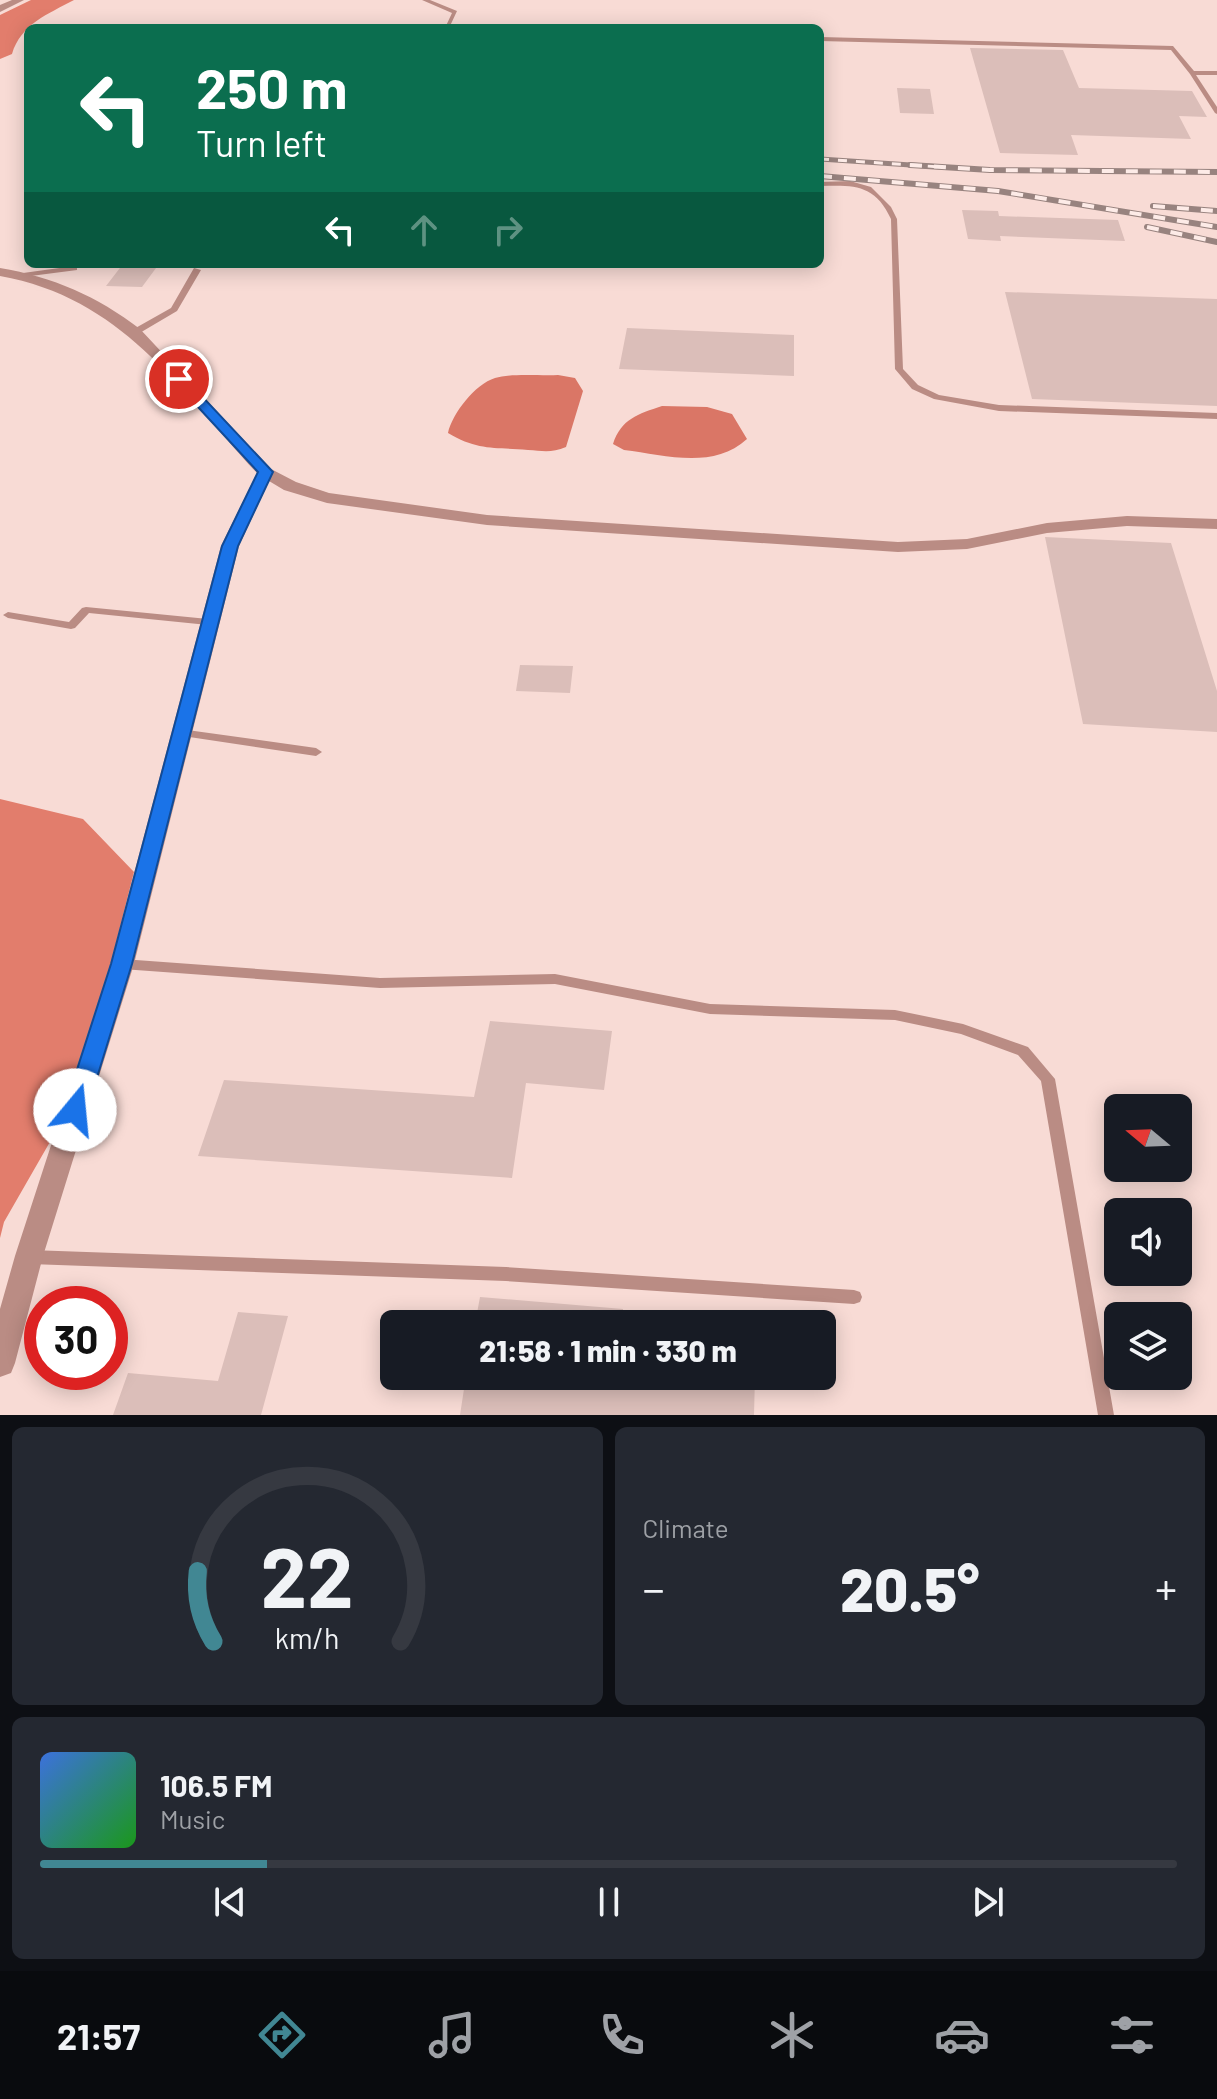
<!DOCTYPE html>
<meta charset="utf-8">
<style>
:root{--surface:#171b24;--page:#242831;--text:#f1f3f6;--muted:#9ea1a6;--line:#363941;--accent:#418793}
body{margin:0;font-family:Barlow,sans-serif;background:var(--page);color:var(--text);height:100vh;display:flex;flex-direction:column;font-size:30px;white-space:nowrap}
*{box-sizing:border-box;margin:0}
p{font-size:26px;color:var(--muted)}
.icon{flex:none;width:44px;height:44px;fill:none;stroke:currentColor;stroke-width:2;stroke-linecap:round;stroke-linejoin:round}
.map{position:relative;height:1415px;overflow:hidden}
.drawer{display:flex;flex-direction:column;gap:12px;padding:12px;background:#0d0f14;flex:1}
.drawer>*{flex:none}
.banner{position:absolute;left:24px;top:24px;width:800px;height:244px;border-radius:12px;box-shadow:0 4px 20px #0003;background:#0b6e4f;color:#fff;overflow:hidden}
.needle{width:52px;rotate:289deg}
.buttons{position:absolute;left:1104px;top:1094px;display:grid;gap:16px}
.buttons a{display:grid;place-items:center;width:88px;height:88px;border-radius:12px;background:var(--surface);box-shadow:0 4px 20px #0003;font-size:40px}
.speed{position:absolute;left:24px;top:1286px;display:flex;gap:16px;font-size:40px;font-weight:700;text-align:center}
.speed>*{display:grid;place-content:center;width:104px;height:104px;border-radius:50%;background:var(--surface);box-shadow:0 4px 20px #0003;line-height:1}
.speed .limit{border:12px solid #d22;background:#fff;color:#111}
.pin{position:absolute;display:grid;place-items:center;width:68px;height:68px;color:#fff;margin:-34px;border:4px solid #fff;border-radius:50%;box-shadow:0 2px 8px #0007}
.me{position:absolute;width:88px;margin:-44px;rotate:17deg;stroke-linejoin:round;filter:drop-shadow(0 0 6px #0008)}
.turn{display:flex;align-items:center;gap:28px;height:168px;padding:0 40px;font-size:36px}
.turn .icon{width:104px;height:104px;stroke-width:2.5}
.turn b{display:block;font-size:56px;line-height:68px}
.lanes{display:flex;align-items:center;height:76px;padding:0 40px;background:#0003;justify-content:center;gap:40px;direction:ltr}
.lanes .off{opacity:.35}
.big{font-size:60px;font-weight:800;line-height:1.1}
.drawer .card{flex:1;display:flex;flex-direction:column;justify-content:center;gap:12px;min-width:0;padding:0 28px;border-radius:12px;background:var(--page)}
.drawer .dial{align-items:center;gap:0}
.dial svg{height:208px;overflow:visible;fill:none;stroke:var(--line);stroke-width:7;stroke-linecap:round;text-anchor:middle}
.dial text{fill:var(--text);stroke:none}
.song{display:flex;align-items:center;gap:24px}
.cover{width:96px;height:96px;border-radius:12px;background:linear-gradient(135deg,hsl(220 70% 55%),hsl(120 70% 35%))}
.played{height:8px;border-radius:4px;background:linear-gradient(90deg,var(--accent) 20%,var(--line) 20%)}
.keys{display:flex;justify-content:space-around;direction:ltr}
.heat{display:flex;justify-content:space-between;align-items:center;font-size:44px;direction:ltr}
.drawer .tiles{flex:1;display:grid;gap:12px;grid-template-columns:1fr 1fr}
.card:last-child{grid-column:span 2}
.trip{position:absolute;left:380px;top:1310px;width:456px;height:80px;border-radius:12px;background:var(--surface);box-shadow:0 4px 20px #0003;font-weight:800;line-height:80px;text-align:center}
.tabs{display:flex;height:128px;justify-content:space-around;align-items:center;background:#090b0e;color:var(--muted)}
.tabs .icon{width:56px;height:56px}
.tabs .on{color:var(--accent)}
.tabs b{font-size:36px;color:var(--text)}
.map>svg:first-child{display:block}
</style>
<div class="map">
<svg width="1217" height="1415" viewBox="0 0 1217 1415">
<rect width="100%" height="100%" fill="#f8dbd5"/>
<path fill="#e27d6c" d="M31,0H74C48,14 21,24 12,54L0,59V15Z
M0,799L83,819L134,872L78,1093L4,1222L0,1238Z"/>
<path fill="#da7666" d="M558,375L575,378L583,391L566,447C552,453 543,451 528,450C495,447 478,451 448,433C452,414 475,384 495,378C510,373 541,376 558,375Z
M662,406L707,407L732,414L747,439C713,470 665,455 624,450L613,444C621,419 638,414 662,406Z"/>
<path fill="#dbbeb9" d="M970,48L1063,50L1079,88L1192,91L1207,117L1179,116L1191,139L1071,135L1078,155L1000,153Z
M897,88L930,89L934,114L900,113Z
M962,210L998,211L999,216L1118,220L1125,241L1000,236L1001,241L968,239Z
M123,264H159L142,287L106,286Z
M1005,292L1217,299V406L1032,399Z
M627,328L794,335V376L619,369Z
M1045,537L1171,543L1217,691V732L1083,724Z
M520,665L573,666L570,693L516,691Z
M490,1021L612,1031L604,1090L526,1083L512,1178L198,1156L224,1080L474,1097Z
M480,1297L623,1309V1324H475Z
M238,1312L288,1316L261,1415H113L128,1373L218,1381Z
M466,1376H755L754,1415H460Z"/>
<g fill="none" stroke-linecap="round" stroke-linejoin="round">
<path fill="#ba8c84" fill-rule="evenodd" d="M422,0H430L457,11L450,26L477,28H445L452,13Z
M820,37L1173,46L1194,71H1217V75H1196L1217,107V114L1215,113L1190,74L1171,50L820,41Z
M850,181L871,187L891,207L897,219L903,369L918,385L939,395L999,405L1217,413V419L999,411L934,399L912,389L895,369L891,219C875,184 854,185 820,186V182Z
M74,266H77V270L23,277L19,275L23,273Z
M194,268L201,270L177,311L138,334H132V330L171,308Z
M86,607L208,619L213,622L208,625L89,613L75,628L71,629L8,618L3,615L8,612L69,622L82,608Z
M180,729L316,748L322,752L316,756L176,735L174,733L176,731Z
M122,959L380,978L555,974L710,1004L895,1010L963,1024L1028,1047L1055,1079L1114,1415H1098L1041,1081L1018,1055L961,1034L895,1020L710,1014L555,984L380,988L122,969L117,967L115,964L117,961Z
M30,1250L506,1267L854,1290L860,1292L862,1297L860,1302L854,1304L506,1281L30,1264L24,1262L22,1257L24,1252Z"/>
<path fill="#ba8c84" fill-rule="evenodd" d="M0,268C53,277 97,296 140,329L271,469L296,482L329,493L487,515L898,542L967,539L1047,523L1127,516L1217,519V529L1127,526L1047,533L967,549L898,552L487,525L327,503L284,490L269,481L239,546L134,964L43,1256L15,1363L11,1373L0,1377V1309L15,1256L110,964L221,546L257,473C177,387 122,298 0,276Z"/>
<path fill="#ba8c84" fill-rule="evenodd" d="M12,0H24L0,12V5Z"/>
<defs>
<path id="rail-far1" d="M820,159L941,167"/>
<path id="rail" d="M910,165L990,170L1217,172
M820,176L998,191L1217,227
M1153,206L1217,211
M1147,227L1217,242"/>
</defs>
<use href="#rail-far1" stroke="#98837f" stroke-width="5"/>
<use href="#rail" stroke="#98837f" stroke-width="6"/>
<use href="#rail-far1" stroke="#fdebe7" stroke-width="3" stroke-dasharray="9" stroke-linecap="butt"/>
<use href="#rail" stroke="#fdebe7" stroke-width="4" stroke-dasharray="12" stroke-linecap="butt"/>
</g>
<path fill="#1a73e8" stroke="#114b97" stroke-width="2" d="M179,374L183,376L273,472L238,546L132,964L87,1110L84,1117L75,1120L67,1117L64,1110L111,964L222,546L258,472L174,381V376Z"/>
</svg>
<div class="buttons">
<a><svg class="needle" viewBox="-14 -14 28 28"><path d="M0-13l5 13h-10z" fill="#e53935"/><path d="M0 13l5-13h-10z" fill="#9ea1a6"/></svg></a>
<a><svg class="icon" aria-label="sound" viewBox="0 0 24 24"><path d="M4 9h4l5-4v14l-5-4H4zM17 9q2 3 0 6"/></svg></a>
<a><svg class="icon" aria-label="layers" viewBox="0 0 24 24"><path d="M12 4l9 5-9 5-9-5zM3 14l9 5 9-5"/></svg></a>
</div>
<div class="speed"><div class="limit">30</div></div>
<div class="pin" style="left:179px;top:379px;background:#d93025"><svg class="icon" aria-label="arrive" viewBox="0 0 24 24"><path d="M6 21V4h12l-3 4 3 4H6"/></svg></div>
<svg class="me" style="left:75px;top:1110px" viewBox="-20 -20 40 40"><circle r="19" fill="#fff"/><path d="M0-13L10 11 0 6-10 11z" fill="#1a73e8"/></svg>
<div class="trip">21:58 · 1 min · 330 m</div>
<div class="banner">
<div class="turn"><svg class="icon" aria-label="left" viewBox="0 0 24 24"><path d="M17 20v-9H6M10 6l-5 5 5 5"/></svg><div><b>250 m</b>Turn left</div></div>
<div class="lanes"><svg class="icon" aria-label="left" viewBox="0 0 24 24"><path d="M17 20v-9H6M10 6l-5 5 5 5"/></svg><svg class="icon off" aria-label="ahead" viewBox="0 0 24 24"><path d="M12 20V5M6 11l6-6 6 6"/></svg><svg class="icon off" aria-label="right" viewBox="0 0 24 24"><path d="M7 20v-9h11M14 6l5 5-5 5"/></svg></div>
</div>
</div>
<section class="drawer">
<div class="tiles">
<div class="card dial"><svg viewBox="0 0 100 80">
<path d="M14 69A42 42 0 1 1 86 69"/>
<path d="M14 69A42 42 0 0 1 8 42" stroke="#418793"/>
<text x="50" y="56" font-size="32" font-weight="700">22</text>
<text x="50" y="72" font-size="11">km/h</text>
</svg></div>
<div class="card"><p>Climate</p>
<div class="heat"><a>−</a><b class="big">20.5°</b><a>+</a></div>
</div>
<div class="card">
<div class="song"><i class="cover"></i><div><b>106.5 FM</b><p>Music</p></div></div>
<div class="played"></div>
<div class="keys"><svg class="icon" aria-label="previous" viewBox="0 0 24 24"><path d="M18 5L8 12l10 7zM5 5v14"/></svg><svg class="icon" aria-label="pause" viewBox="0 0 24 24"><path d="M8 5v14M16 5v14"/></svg><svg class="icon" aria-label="next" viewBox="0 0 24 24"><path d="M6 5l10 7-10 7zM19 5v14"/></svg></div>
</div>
</div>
</section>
<nav class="tabs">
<b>21:57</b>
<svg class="icon on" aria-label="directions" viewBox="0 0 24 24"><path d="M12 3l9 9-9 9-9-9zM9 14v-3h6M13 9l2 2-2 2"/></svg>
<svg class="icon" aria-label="music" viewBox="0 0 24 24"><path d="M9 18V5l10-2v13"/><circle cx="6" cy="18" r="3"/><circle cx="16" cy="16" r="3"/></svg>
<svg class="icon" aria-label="phone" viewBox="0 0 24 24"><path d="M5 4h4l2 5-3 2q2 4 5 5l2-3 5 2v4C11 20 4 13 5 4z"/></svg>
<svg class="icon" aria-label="climate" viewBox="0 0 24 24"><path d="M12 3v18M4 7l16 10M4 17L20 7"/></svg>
<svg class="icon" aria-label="car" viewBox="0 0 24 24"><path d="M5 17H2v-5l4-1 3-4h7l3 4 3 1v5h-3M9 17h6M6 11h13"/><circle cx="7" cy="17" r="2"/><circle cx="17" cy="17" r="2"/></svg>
<svg class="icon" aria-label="filters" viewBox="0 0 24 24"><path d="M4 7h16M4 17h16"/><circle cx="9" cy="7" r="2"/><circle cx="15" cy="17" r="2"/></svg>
</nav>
